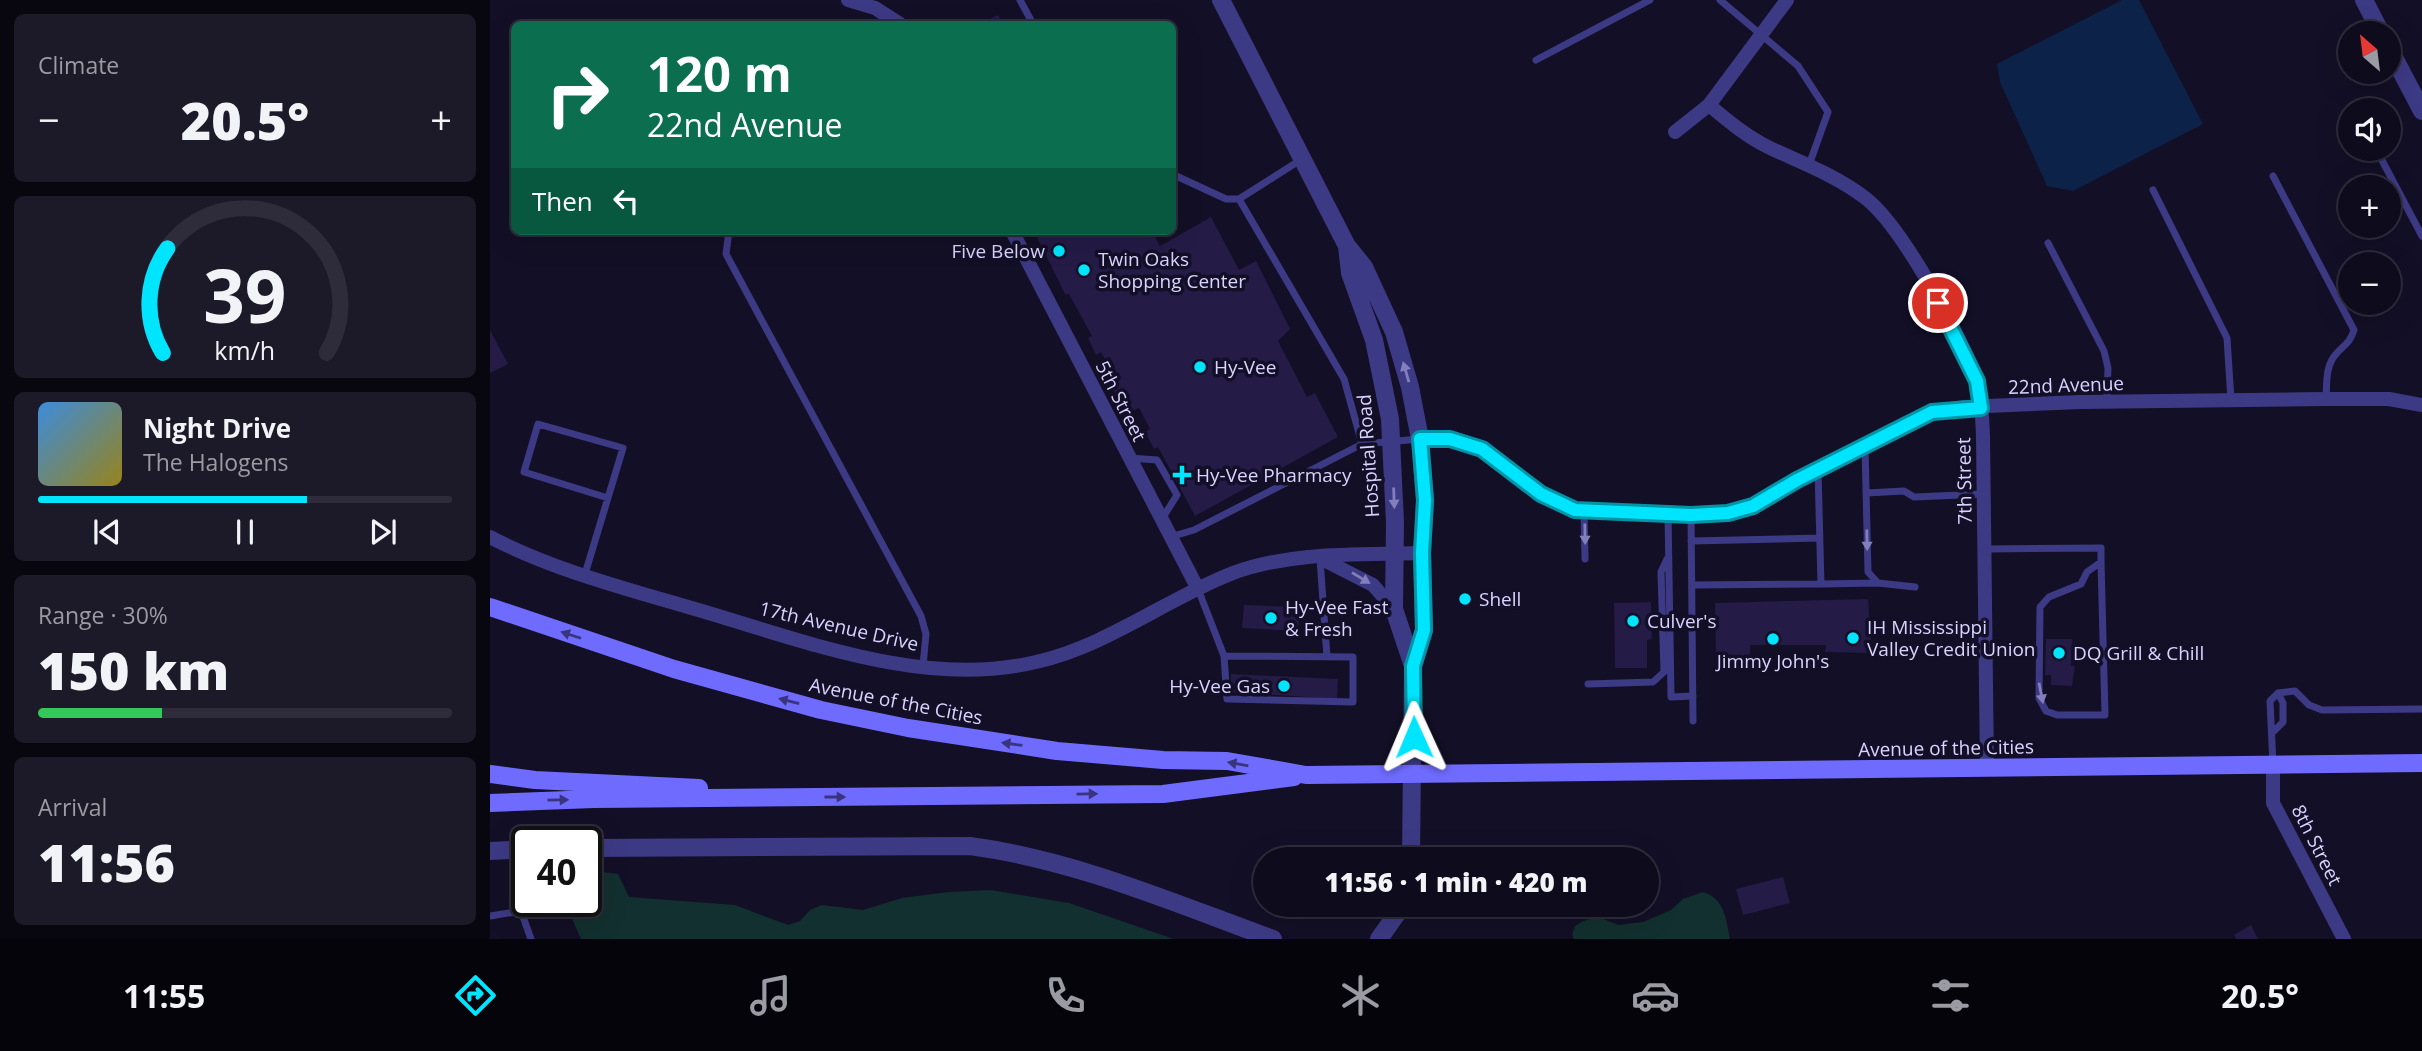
<!DOCTYPE html>
<meta charset="utf-8">
<style>
:root{--surface:#0e0b1c;--page:#1c1929;--text:#f1f3f6;--muted:#9b9ba3;--line:#2e2b3b;--accent:#00e5ff}
body{margin:0;font-family:"Open Sans",sans-serif;background:var(--page);color:var(--text);height:100vh;display:flex;flex-direction:column;font-size:26px;white-space:nowrap}
*{box-sizing:border-box;margin:0}
p{font-size:23px;color:var(--muted)}
.icon{flex:none;width:38px;height:38px;fill:none;stroke:currentColor;stroke-width:2;stroke-linecap:round;stroke-linejoin:round}
.map{position:relative;flex:1;overflow:hidden}
.details{display:flex;flex-direction:column;gap:14px;padding:14px;background:#08060f;width:490px}
.details>*{flex:none}
.banner{position:absolute;left:21px;top:21px;width:665px;height:214px;border-radius:10px;box-shadow:0 7px 28px #0002,0 0 0 2px var(--line);background:#0b6e4f;color:#fff;overflow:hidden}
.needle{width:46px;rotate:332deg}
.controls{position:absolute;left:1848px;top:21px;display:grid;gap:14px}
.controls a{display:grid;place-items:center;width:63px;height:63px;border-radius:50%;background:var(--surface);box-shadow:0 7px 28px #0002,0 0 0 2px var(--line);font-size:35px}
.speed{position:absolute;left:21px;top:826px;display:flex;gap:14px;font-size:35px;font-weight:700;text-align:center}
.speed>*{display:grid;place-content:center;width:91px;height:91px;border-radius:50%;background:var(--surface);box-shadow:0 7px 28px #0002,0 0 0 2px var(--line);line-height:1}
.speed .limit{border:4px solid #111;border-radius:10px;background:#fff;color:#111}
.pin{position:absolute;display:grid;place-items:center;width:60px;height:60px;color:#fff;margin:-30px;border:4px solid #fff;border-radius:50%;box-shadow:0 2px 7px #0007}
.me{position:absolute;width:77px;margin:-38px;rotate:359deg;stroke-linejoin:round;filter:drop-shadow(0 0 5px #0008)}
.turn{display:flex;align-items:center;gap:24px;height:147px;padding:0 21px;font-size:32px}
.turn .icon{width:91px;height:91px;stroke-width:2.5}
.turn b{display:block;font-size:49px;line-height:60px}
.then{display:flex;align-items:center;height:66px;padding:0 21px;background:#0003;gap:14px;font-size:26px}
.big{font-size:52px;font-weight:800;line-height:1.1}
.details .widget{flex:1;display:flex;flex-direction:column;justify-content:center;gap:10px;min-width:0;padding:0 24px;border-radius:10px;background:var(--page)}
.details .dial{align-items:center;gap:0}
.dial svg{height:182px;overflow:visible;fill:none;stroke:var(--line);stroke-width:7;stroke-linecap:round;text-anchor:middle}
.dial text{fill:var(--text);stroke:none}
.song{display:flex;align-items:center;gap:21px}
.cover{width:84px;height:84px;border-radius:10px;background:linear-gradient(135deg,hsl(210 70% 55%),hsl(50 70% 35%))}
.played{height:7px;border-radius:4px;background:linear-gradient(90deg,var(--accent) 65%,var(--line) 65%)}
.keys{display:flex;justify-content:space-around;direction:ltr}
.heat{display:flex;justify-content:space-between;align-items:center;font-size:38px;direction:ltr}
.charge{height:10px;border-radius:5px;background:linear-gradient(90deg,#34c759 30%,var(--line) 0)}
.trip{position:absolute;left:763px;top:847px;width:406px;height:70px;border-radius:35px;background:var(--surface);box-shadow:0 7px 28px #0002,0 0 0 2px var(--line);font-weight:800;line-height:70px;text-align:center}
.dock{display:flex;height:112px;justify-content:space-around;align-items:center;background:#06040b;color:var(--muted)}
.dock .icon{width:49px;height:49px}
.dock .current{color:var(--accent)}
.dock b{font-size:32px;color:var(--text)}
main{display:flex;flex:1;min-height:0}
.map>svg:first-child{display:block}
</style>
<main>
<section class="details">
<div class="widget"><p>Climate</p>
<div class="heat"><a>−</a><b class="big">20.5°</b><a>+</a></div>
</div>
<div class="widget dial"><svg viewBox="0 0 100 80">
<path d="M14 69A42 42 0 1 1 86 69"/>
<path d="M14 69A42 42 0 0 1 16 23" stroke="#00e5ff"/>
<text x="50" y="56" font-size="32" font-weight="700">39</text>
<text x="50" y="72" font-size="11">km/h</text>
</svg></div>
<div class="widget">
<div class="song"><i class="cover"></i><div><b>Night Drive</b><p>The Halogens</p></div></div>
<div class="played"></div>
<div class="keys"><svg class="icon" aria-label="previous" viewBox="0 0 24 24"><path d="M18 5L8 12l10 7zM5 5v14"/></svg><svg class="icon" aria-label="pause" viewBox="0 0 24 24"><path d="M8 5v14M16 5v14"/></svg><svg class="icon" aria-label="next" viewBox="0 0 24 24"><path d="M6 5l10 7-10 7zM19 5v14"/></svg></div>
</div>
<div class="widget"><p>Range · 30%</p><b class="big">150 km</b><div class="charge"></div></div>
<div class="widget"><p>Arrival</p><b class="big">11:56</b></div>
</section>
<div class="map">
<svg width="1932" height="939" viewBox="0 0 1932 939">
<rect width="100%" height="100%" fill="#130f26"/>
<path fill="#12302f" d="M96,870L128,874L139,897L245,905L298,925L310,921L320,910L332,905L373,910L412,898L458,892L500,890L579,903L684,939H91L74,901H96Z
M1213,892C1235,899 1236,919 1240,939H1084L1082,935L1085,926L1093,921L1108,917L1129,925L1153,922L1181,910L1193,899Z"/>
<path fill="#0c2248" d="M1632,0H1649L1713,124L1583,191L1557,186L1510,82L1507,64Z"/>
<path fill="#241b47" d="M508,15L513,24H489Z
M721,217L749,270L766,261L800,329L788,341L817,397L825,393L848,437L705,516L668,447L664,449L655,432L660,429L649,408L642,411L635,398L629,401L620,383L626,380L611,352L606,355L598,338L602,336L579,294H575L544,231H662L670,246Z
M0,330L18,364L0,373Z
M1378,599L1382,653L1335,652L1336,645H1260V661L1226,659L1225,603Z
M1161,602L1162,639L1157,640V668H1125L1124,603Z
M754,605L810,607L808,631L752,628Z
M1556,639H1582L1581,666H1585L1582,686L1561,685V675H1555Z
M741,674L848,679L847,699L741,692Z
M1293,877L1300,903L1253,915L1246,889Z
M1761,925L1768,939H1746L1744,935Z"/>
<g fill="none" stroke-linecap="round" stroke-linejoin="round">
<path stroke="#3d3a85" stroke-width="7" d="M530,0L543,24
M1230,0L1308,66L1338,112L1319,165
M1046,60L1160,0
M1886,149L1932,236
M682,174L736,199H749L812,159
M1783,176L1864,330C1860,343 1855,344 1847,353C1835,365 1837,383 1836,399
M1663,190L1737,338L1741,400
M749,199L854,379L872,444
M239,231L236,254L431,616L436,634L433,666
M1558,243L1614,351L1618,368L1617,401
M1375,447L1378,572L1388,583
M640,458L667,460L687,495L672,519
M1376,493L1414,491L1424,497L1494,494
M1094,511L1095,559
M1178,514L1181,697L1203,696
M1201,515L1203,721
M680,537L704,530L872,444L930,439
M1201,541L1329,538
M1495,549L1611,548V562L1615,715H1567L1556,711L1549,698L1550,607L1559,597L1591,584L1597,572L1611,562
M830,559L837,657
M95,574L133,448L48,424L34,472L118,498
M1331,584L1388,583L1425,587
M1202,585L1331,584L1328,470
M708,589L734,656L737,699L863,702V657L734,656
M1098,684L1163,682L1174,672L1171,572L1177,559
M1784,731L1793,722V703L1788,693
M1783,765L1780,701L1788,693L1805,691L1819,705L1832,710L1932,709
M0,916L31,911L41,939"/>
<path stroke="#3d3a85" stroke-width="14" d="M358,0L385,8L410,24
M1219,105C1238,121 1257,137 1280,148C1312,163 1345,175 1374,197C1411,224 1472,337 1487,382C1492,399 1492,417 1493,435L1497,769
M1185,132L1219,105L1297,0
M522,231L708,589
M930,439H960L992,449L1051,494L1085,510L1201,515L1239,513L1263,506L1307,480L1442,412L1474,407L1590,402L1836,399H1899L1932,405
M0,537C63,570 137,589 205,609C312,640 433,689 546,662C617,646 676,599 743,573C802,551 870,555 932,553
M834,560L883,585L904,609
M1783,765V803L1854,939"/>
<path stroke="#3d3a85" stroke-width="18" d="M731,0L857,246L874,267L904,332L920,387L930,439L935,500L932,553L934,630L923,666L921,859
M1874,0L1891,33
M1899,48L1932,111
M857,246L860,273L884,340L900,419L905,522L904,609L923,666
M96,848L480,846C585,860 684,903 783,939
M0,851L37,849
M889,939L913,905"/>
<path stroke="#6f6bff" stroke-width="18" d="M0,607L184,669L331,710L418,728L567,751L673,760L737,761L816,775L1932,763
M0,774L45,780L209,788
M0,803L104,799L673,794L804,777"/>
</g>
<defs><path id="oneway-solid" d="M-6-.8H1V-3.2L6.5 0L1 3.2V.8H-6Z" transform="scale(1.75)"/></defs>
<g fill="#837fbc">
<use href="#oneway-solid" transform="translate(916 372) rotate(-106)"/>
<use href="#oneway-solid" transform="translate(904 498) rotate(88)"/>
<use href="#oneway-solid" transform="translate(1095 534) rotate(89)"/>
<use href="#oneway-solid" transform="translate(1377 540) rotate(89)"/>
<use href="#oneway-solid" transform="translate(871 578) rotate(31)"/>
<use href="#oneway-solid" transform="translate(1551 693) rotate(79)"/>
</g>
<g fill="#38347d">
<use href="#oneway-solid" transform="translate(81 635) rotate(-162)"/>
<use href="#oneway-solid" transform="translate(299 701) rotate(-166)"/>
<use href="#oneway-solid" transform="translate(522 744) rotate(-172)"/>
<use href="#oneway-solid" transform="translate(748 764) rotate(-170)"/>
<use href="#oneway-solid" transform="translate(597 794) rotate(-1)"/>
<use href="#oneway-solid" transform="translate(345 797)"/>
<use href="#oneway-solid" transform="translate(68 800) rotate(-1)"/>
</g>
<g fill="none" stroke-linecap="round" stroke-linejoin="round">
<defs>
<path id="route" d="M924,737L923,666L934,630L932,553L935,500L930,439H960L992,449L1051,494L1085,510L1201,515L1238,513L1263,506L1307,480L1442,412L1491,408L1487,381L1448,303"/>
</defs>
<use href="#route" stroke="#0095a6" stroke-width="18"/>
<use href="#route" stroke="#00e5ff" stroke-width="12"/>
</g>
<g fill="#00e5ff" stroke="#130f26" stroke-width="2.5">
<circle cx="569" cy="251" r="7"/>
<circle cx="594" cy="270" r="7"/>
<circle cx="710" cy="367" r="7"/>
<path d="M688.5 464.5h7v7h7v7h-7v7h-7v-7h-7v-7h7z"/>
<circle cx="975" cy="599" r="7"/>
<circle cx="781" cy="618" r="7"/>
<circle cx="1143" cy="621" r="7"/>
<circle cx="1363" cy="638" r="7"/>
<circle cx="1283" cy="639" r="7"/>
<circle cx="1569" cy="653" r="7"/>
<circle cx="794" cy="686" r="7"/>
</g>
<g text-anchor="middle" dominant-baseline="central" stroke-width="7" stroke-linejoin="round" paint-order="stroke">
<g font-size="19" fill="#d9d4ff" stroke="#130f26" text-anchor="start">
<text x="555" y="251" text-anchor="end">Five Below</text>
<text x="608" y="259">Twin Oaks<tspan x="608" dy="22">Shopping Center</tspan></text>
<text x="724" y="367">Hy-Vee</text>
<text x="706" y="475">Hy-Vee Pharmacy</text>
<text x="989" y="599">Shell</text>
<text x="795" y="607">Hy-Vee Fast<tspan x="795" dy="22">&amp; Fresh</tspan></text>
<text x="1157" y="621">Culver's</text>
<text x="1377" y="627">IH Mississippi<tspan x="1377" dy="22">Valley Credit Union</tspan></text>
<text x="1583" y="653">DQ Grill &amp; Chill</text>
<text x="1283" y="661" text-anchor="middle">Jimmy John's</text>
<text x="780" y="686" text-anchor="end">Hy-Vee Gas</text>
</g>
<g font-size="19" fill="#d9d4ff" stroke="#130f26">
<text transform="translate(1576 385) rotate(-2)">22nd Avenue</text>
<text transform="translate(631 401) rotate(63)">5th Street</text>
<text transform="translate(878 456) rotate(-94)">Hospital Road</text>
<text transform="translate(1474 481) rotate(-91)">7th Street</text>
<text transform="translate(349 626) rotate(13)">17th Avenue Drive</text>
<text transform="translate(406 701) rotate(11)">Avenue of the Cities</text>
<text transform="translate(1456 748) rotate(-1)">Avenue of the Cities</text>
<text transform="translate(1827 845) rotate(63)">8th Street</text>
</g>
</g>
</svg>
<div class="controls">
<a><svg class="needle" viewBox="-14 -14 28 28"><path d="M0-13l5 13h-10z" fill="#e53935"/><path d="M0 13l5-13h-10z" fill="#9b9ba3"/></svg></a>
<a><svg class="icon" aria-label="sound" viewBox="0 0 24 24"><path d="M4 9h4l5-4v14l-5-4H4zM17 9q2 3 0 6"/></svg></a>
<a>+</a>
<a>−</a>
</div>
<div class="speed"><div class="limit">40</div></div>
<div class="pin" style="left:1448px;top:303px;background:#d93025"><svg class="icon" aria-label="arrive" viewBox="0 0 24 24"><path d="M6 21V4h12l-3 4 3 4H6"/></svg></div>
<svg class="me" style="left:924px;top:737px" viewBox="-20 -20 40 40"><path d="M0-17L14 15 0 8-14 15z" fill="#00e5ff" stroke="#fff" stroke-width="4"/></svg>
<div class="trip">11:56 · 1 min · 420 m</div>
<div class="banner">
<div class="turn"><svg class="icon" aria-label="right" viewBox="0 0 24 24"><path d="M7 20v-9h11M14 6l5 5-5 5"/></svg><div><b>120 m</b>22nd Avenue</div></div>
<div class="then">Then<svg class="icon" aria-label="left" viewBox="0 0 24 24"><path d="M17 20v-9H6M10 6l-5 5 5 5"/></svg></div>
</div>
</div>
</main>
<nav class="dock">
<b>11:55</b>
<svg class="icon current" aria-label="directions" viewBox="0 0 24 24"><path d="M12 3l9 9-9 9-9-9zM9 14v-3h6M13 9l2 2-2 2"/></svg>
<svg class="icon" aria-label="music" viewBox="0 0 24 24"><path d="M9 18V5l10-2v13"/><circle cx="6" cy="18" r="3"/><circle cx="16" cy="16" r="3"/></svg>
<svg class="icon" aria-label="phone" viewBox="0 0 24 24"><path d="M5 4h4l2 5-3 2q2 4 5 5l2-3 5 2v4C11 20 4 13 5 4z"/></svg>
<svg class="icon" aria-label="climate" viewBox="0 0 24 24"><path d="M12 3v18M4 7l16 10M4 17L20 7"/></svg>
<svg class="icon" aria-label="car" viewBox="0 0 24 24"><path d="M5 17H2v-5l4-1 3-4h7l3 4 3 1v5h-3M9 17h6M6 11h13"/><circle cx="7" cy="17" r="2"/><circle cx="17" cy="17" r="2"/></svg>
<svg class="icon" aria-label="filters" viewBox="0 0 24 24"><path d="M4 7h16M4 17h16"/><circle cx="9" cy="7" r="2"/><circle cx="15" cy="17" r="2"/></svg>
<b>20.5°</b>
</nav>
